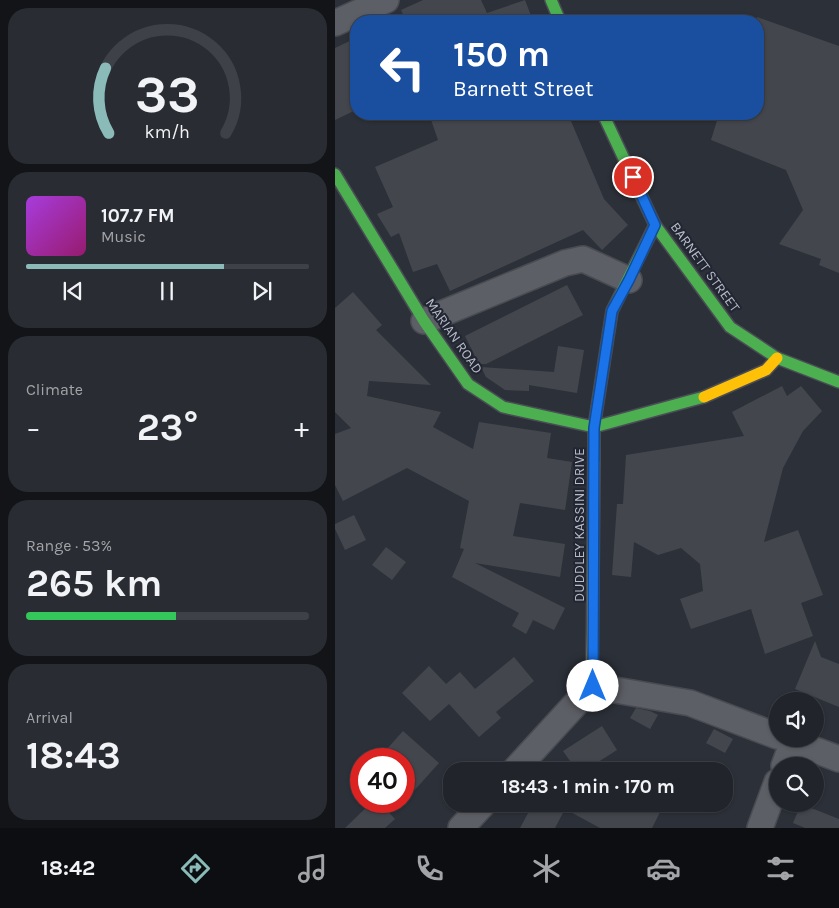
<!DOCTYPE html>
<meta charset="utf-8">
<style>
:root{--surface:#21242a;--page:#292c32;--text:#f1f3f6;--muted:#a2a4a8;--line:#3e4147;--accent:#8bbbb9}
body{margin:0;font-family:Karla,sans-serif;background:var(--page);color:var(--text);height:100vh;display:flex;flex-direction:column;font-size:19px;white-space:nowrap}
*{box-sizing:border-box;margin:0}
p{font-size:16px;color:var(--muted)}
.icon{flex:none;width:28px;height:28px;fill:none;stroke:currentColor;stroke-width:2;stroke-linecap:round;stroke-linejoin:round}
.map{position:relative;flex:1;overflow:hidden}
.details{display:flex;flex-direction:column;gap:8px;padding:8px;background:#121417;width:335px}
.details>*{flex:none}
.banner{position:absolute;left:15px;top:15px;width:414px;height:105px;border-radius:20px;box-shadow:0 1px 4px #0004,0 0 0 1px var(--line);background:#1a4fa0;color:#fff;overflow:hidden}
.controls{position:absolute;left:434px;top:692px;display:grid;gap:10px}
.controls a{display:grid;place-items:center;width:55px;height:55px;border-radius:50%;background:var(--surface);box-shadow:0 1px 4px #0004,0 0 0 1px var(--line);font-size:25px}
.speed{position:absolute;left:15px;top:748px;display:flex;gap:10px;font-size:25px;font-weight:700;text-align:center}
.speed>*{display:grid;place-content:center;width:65px;height:65px;border-radius:50%;background:var(--surface);box-shadow:0 1px 4px #0004,0 0 0 1px var(--line);line-height:1}
.speed .limit{border:8px solid #d22;background:#fff;color:#111}
.pin{position:absolute;display:grid;place-items:center;width:42px;height:42px;color:#fff;margin:-21px;border:2px solid #fff;border-radius:50%;box-shadow:0 1px 5px #0007}
.me{position:absolute;width:55px;margin:-28px;rotate:0deg;stroke-linejoin:round;filter:drop-shadow(0 0 4px #0008)}
.turn{display:flex;align-items:center;gap:18px;height:105px;padding:0 20px;font-size:22px}
.turn .icon{width:65px;height:65px;stroke-width:2.5}
.turn b{display:block;font-size:35px;line-height:42px}
.big{font-size:38px;font-weight:700;line-height:1.1}
.details .widget{flex:1;display:flex;flex-direction:column;justify-content:center;gap:8px;min-width:0;padding:0 18px;border-radius:20px;background:var(--page)}
.details .dial{align-items:center;gap:0}
.dial svg{height:130px;overflow:visible;fill:none;stroke:var(--line);stroke-width:7;stroke-linecap:round;text-anchor:middle}
.dial text{fill:var(--text);stroke:none}
.song{display:flex;align-items:center;gap:15px}
.cover{width:60px;height:60px;border-radius:8px;background:linear-gradient(135deg,hsl(280 70% 55%),hsl(320 70% 35%))}
.played{height:5px;border-radius:2px;background:linear-gradient(90deg,var(--accent) 70%,var(--line) 70%)}
.keys{display:flex;justify-content:space-around;direction:ltr}
.heat{display:flex;justify-content:space-between;align-items:center;font-size:28px;direction:ltr}
.charge{height:8px;border-radius:4px;background:linear-gradient(90deg,#34c759 53%,var(--line) 0)}
.trip{position:absolute;left:108px;top:762px;width:290px;height:50px;border-radius:20px;background:var(--surface);box-shadow:0 1px 4px #0004,0 0 0 1px var(--line);font-weight:700;line-height:50px;text-align:center}
.tabs{display:flex;height:80px;justify-content:space-around;align-items:center;background:#0d0e11;color:var(--muted)}
.tabs .icon{width:35px;height:35px}
.tabs .on{color:var(--accent)}
.tabs b{font-size:22px;color:var(--text)}
main{display:flex;flex:1;min-height:0}
.map>svg:first-child{display:block}
</style>
<main>
<section class="details">
<div class="widget dial"><svg viewBox="0 0 100 80">
<path d="M14 69A42 42 0 1 1 86 69"/>
<path d="M14 69A42 42 0 0 1 12 29" stroke="#8bbbb9"/>
<text x="50" y="56" font-size="32" font-weight="700">33</text>
<text x="50" y="72" font-size="11">km/h</text>
</svg></div>
<div class="widget">
<div class="song"><i class="cover"></i><div><b>107.7 FM</b><p>Music</p></div></div>
<div class="played"></div>
<div class="keys"><svg class="icon" aria-label="previous" viewBox="0 0 24 24"><path d="M18 5L8 12l10 7zM5 5v14"/></svg><svg class="icon" aria-label="pause" viewBox="0 0 24 24"><path d="M8 5v14M16 5v14"/></svg><svg class="icon" aria-label="next" viewBox="0 0 24 24"><path d="M6 5l10 7-10 7zM19 5v14"/></svg></div>
</div>
<div class="widget"><p>Climate</p>
<div class="heat"><a>−</a><b class="big">23°</b><a>+</a></div>
</div>
<div class="widget"><p>Range · 53%</p><b class="big">265 km</b><div class="charge"></div></div>
<div class="widget"><p>Arrival</p><b class="big">18:43</b></div>
</section>
<div class="map">
<svg width="504" height="828" viewBox="0 0 504 828">
<rect width="100%" height="100%" fill="#2c3038"/>
<path fill="#43474d" d="M88,0H146L152,13L190,0L198,21H71L66,10Z
M422,17L504,46V273L484,265L486,259L444,244L468,210L451,170L376,140L384,114H422Z
M21,38V110L0,120V48Z
M94,114H233L269,199L293,225L267,250L248,230L115,291L102,264L78,272L64,233L56,237L42,214L58,207L40,167L103,140Z
M232,285L248,315L151,364H144L130,336Z
M18,292L47,325L41,330L96,385L34,381L32,396L106,412L98,427L138,449L144,422L216,433L212,458L237,462L230,510L185,503L178,536L230,544L225,577L140,563L230,608L219,630L198,620L191,634L177,626L184,613L117,577L129,549L125,548L134,501L72,468L8,501L0,485V434L16,428L0,412V308Z
M223,346L249,350L242,393L194,385V391L170,390L151,377L146,367L219,372Z
M447,386L452,396L466,386L487,411L468,431L448,468L429,542L463,530L488,595L466,603L478,636L430,654L416,609L356,629L345,599L368,591L365,564L346,548L323,555L299,542L296,577L277,575L282,504H288L291,455L409,436L397,412Z
M19,515L31,540L10,550L0,529V524Z
M51,547L71,562L57,580L37,565Z
M480,641L486,657L504,664V707L460,689Z
M179,657L199,681L161,712L166,718L144,737L114,704L95,721L67,693L94,666L111,684L125,672L140,689Z
M301,708L315,711L323,715L315,729L295,718Z
M267,726L282,750L249,771H242L228,751Z
M379,729L398,739L390,753L371,743Z
M68,731L104,763L69,802V759H43Z
M38,801H43L60,819L50,828H10Z
M198,804H329L317,828H265L230,809L220,828H185Z
M466,804L504,819V828H470L458,823Z"/>
<g fill="none" stroke-linecap="round" stroke-linejoin="round">
<defs>
<path id="street" d="M0,23L51,0
M89,321L230,263L248,259L294,280
M451,739L504,759
M449,766L458,741
M179,771L257,686L355,703L442,736
M126,828L148,804
M425,828L442,782"/>
<path id="fast" d="M216,0L225,21
M268,114L320,225L395,327L442,358L504,382
M0,174L89,321L133,384L168,407L259,427L369,397
M259,463V427L277,311L320,225"/>
<path id="slow" d="M369,397L431,370L442,358
M257,686L259,463"/>
</defs>
<use href="#street" stroke="#494b51" stroke-width="28"/>
<use href="#fast" stroke="#4a4d55" stroke-width="14"/>
<use href="#slow" stroke="#4a4d55" stroke-width="14"/>
<use href="#street" stroke="#5d5f66" stroke-width="25"/>
<use href="#fast" stroke="#4caf50" stroke-width="11"/>
<use href="#slow" stroke="#ffc107" stroke-width="11"/>
</g>
<g fill="none" stroke-linecap="round" stroke-linejoin="round">
<defs>
<path id="route" d="M258,686L259,428L277,311L294,280L320,225L298,177"/>
</defs>
<use href="#route" stroke="#114b97" stroke-width="12"/>
<use href="#route" stroke="#1a73e8" stroke-width="9"/>
</g>
<g text-anchor="middle" dominant-baseline="central" stroke-width="4" stroke-linejoin="round" paint-order="stroke">
<g font-size="14" fill="#b8bcc8" stroke="#212632">
<text transform="translate(370 267) rotate(54)">BARNETT STREET</text>
<text transform="translate(119 336) rotate(55)">MARIAN ROAD</text>
<text transform="translate(244 525) rotate(-90)">DUDDLEY KASSINI DRIVE</text>
</g>
</g>
</svg>
<div class="controls">
<a><svg class="icon" aria-label="sound" viewBox="0 0 24 24"><path d="M4 9h4l5-4v14l-5-4H4zM17 9q2 3 0 6"/></svg></a>
<a><svg class="icon" aria-label="search" viewBox="0 0 24 24"><circle cx="10" cy="10" r="6"/><path d="M15 15l6 6"/></svg></a>
</div>
<div class="speed"><div class="limit">40</div></div>
<div class="pin" style="left:298px;top:177px;background:#d93025"><svg class="icon" aria-label="arrive" viewBox="0 0 24 24"><path d="M6 21V4h12l-3 4 3 4H6"/></svg></div>
<svg class="me" style="left:258px;top:686px" viewBox="-20 -20 40 40"><circle r="19" fill="#fff"/><path d="M0-13L10 11 0 6-10 11z" fill="#1a73e8"/></svg>
<div class="trip">18:43 · 1 min · 170 m</div>
<div class="banner">
<div class="turn"><svg class="icon" aria-label="left" viewBox="0 0 24 24"><path d="M17 20v-9H6M10 6l-5 5 5 5"/></svg><div><b>150 m</b>Barnett Street</div></div>
</div>
</div>
</main>
<nav class="tabs">
<b>18:42</b>
<svg class="icon on" aria-label="directions" viewBox="0 0 24 24"><path d="M12 3l9 9-9 9-9-9zM9 14v-3h6M13 9l2 2-2 2"/></svg>
<svg class="icon" aria-label="music" viewBox="0 0 24 24"><path d="M9 18V5l10-2v13"/><circle cx="6" cy="18" r="3"/><circle cx="16" cy="16" r="3"/></svg>
<svg class="icon" aria-label="phone" viewBox="0 0 24 24"><path d="M5 4h4l2 5-3 2q2 4 5 5l2-3 5 2v4C11 20 4 13 5 4z"/></svg>
<svg class="icon" aria-label="climate" viewBox="0 0 24 24"><path d="M12 3v18M4 7l16 10M4 17L20 7"/></svg>
<svg class="icon" aria-label="car" viewBox="0 0 24 24"><path d="M5 17H2v-5l4-1 3-4h7l3 4 3 1v5h-3M9 17h6M6 11h13"/><circle cx="7" cy="17" r="2"/><circle cx="17" cy="17" r="2"/></svg>
<svg class="icon" aria-label="filters" viewBox="0 0 24 24"><path d="M4 7h16M4 17h16"/><circle cx="9" cy="7" r="2"/><circle cx="15" cy="17" r="2"/></svg>
</nav>
